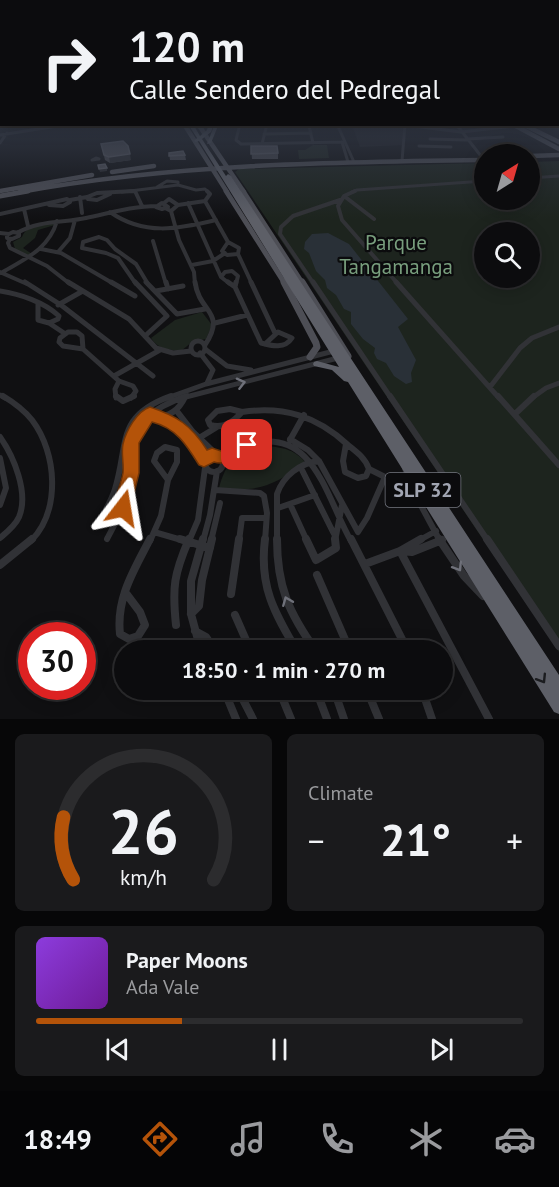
<!DOCTYPE html>
<meta charset="utf-8">
<style>
:root{--surface:#0c0c0e;--page:#1a1a1c;--text:#f1f3f6;--muted:#9a9b9e;--line:#2c2c2e;--accent:#b45309}
body{margin:0;font-family:"PT Sans",sans-serif;background:var(--page);color:var(--text);height:100vh;display:flex;flex-direction:column;font-size:22px;white-space:nowrap}
*{box-sizing:border-box;margin:0}
p{font-size:20px;color:var(--muted)}
.icon{flex:none;width:33px;height:33px;fill:none;stroke:currentColor;stroke-width:2;stroke-linecap:round;stroke-linejoin:round}
.map{position:relative;height:719px;overflow:hidden}
.panel{display:flex;flex-direction:column;gap:15px;padding:15px;background:#070708;flex:1}
.panel>*{flex:none}
.guide{position:absolute;left:0px;top:0px;width:560px;height:126px;box-shadow:0 3px 15px #0003,0 0 0 2px var(--line);background:#0c0c0e;color:var(--text);overflow:hidden}
.needle{width:39px;rotate:37deg}
.buttons{position:absolute;left:474px;top:144px;display:grid;gap:12px}
.buttons a{display:grid;place-items:center;width:66px;height:66px;border-radius:50%;background:var(--surface);box-shadow:0 3px 15px #0003,0 0 0 2px var(--line);font-size:30px}
.speed{position:absolute;left:18px;top:622px;display:flex;gap:12px;font-size:30px;font-weight:700;text-align:center}
.speed>*{display:grid;place-content:center;width:78px;height:78px;border-radius:50%;background:var(--surface);box-shadow:0 3px 15px #0003,0 0 0 2px var(--line);line-height:1}
.speed .limit{border:9px solid #d22;background:#fff;color:#111}
.pin{position:absolute;display:grid;place-items:center;width:51px;height:51px;color:#fff;margin:-26px;border-radius:12px;box-shadow:0 3px 9px #0006}
.me{position:absolute;width:66px;margin:-33px;rotate:14deg;stroke-linejoin:round;filter:drop-shadow(0 0 4px #0008)}
.turn{display:flex;align-items:center;gap:21px;height:126px;padding:0 30px;font-size:27px}
.turn .icon{width:78px;height:78px;stroke-width:2.5}
.turn b{display:block;font-size:42px;line-height:51px}
.big{font-size:45px;font-weight:700;line-height:1.1}
.panel .tile{flex:1;display:flex;flex-direction:column;justify-content:center;gap:9px;min-width:0;padding:0 21px;border-radius:9px;background:var(--page)}
.panel .dial{align-items:center;gap:0}
.dial svg{height:156px;overflow:visible;fill:none;stroke:var(--line);stroke-width:7;stroke-linecap:round;text-anchor:middle}
.dial text{fill:var(--text);stroke:none}
.song{display:flex;align-items:center;gap:18px}
.cover{width:72px;height:72px;border-radius:9px;background:linear-gradient(135deg,hsl(270 70% 55%),hsl(280 70% 35%))}
.played{height:6px;border-radius:3px;background:linear-gradient(90deg,var(--accent) 30%,var(--line) 30%)}
.keys{display:flex;justify-content:space-around;direction:ltr}
.heat{display:flex;justify-content:space-between;align-items:center;font-size:33px;direction:ltr}
.panel .tiles{flex:1;display:grid;gap:15px;grid-template-columns:1fr 1fr}
.tile:last-child{grid-column:span 2}
.trip{position:absolute;left:114px;top:640px;width:339px;height:60px;border-radius:30px;background:var(--surface);box-shadow:0 3px 15px #0003,0 0 0 2px var(--line);font-weight:700;line-height:60px;text-align:center}
.menu{display:flex;height:96px;justify-content:space-around;align-items:center;background:#050506;color:var(--muted)}
.menu .icon{width:42px;height:42px}
.menu .on{color:var(--accent)}
.menu b{font-size:27px;color:var(--text)}
.map>svg:first-child{display:block}
</style>
<div class="map">
<svg width="559" height="719" viewBox="0 0 559 719">
<rect width="100%" height="100%" fill="#101012"/>
<path fill="#1c1c1f" d="M352,125H405L403,145L360,147Z"/>
<path fill="#1d241e" fill-rule="evenodd" d="M313,145H327L329,158L299,159L298,150H305Z
M559,161V652L235,172L239,169L484,163V200H530V162ZM484,232H530V278H484Z
M55,223V225L38,230L35,238L23,248L32,254L29,256L15,249L13,242L22,237C27,224 43,225 55,223Z
M202,312L212,325L206,339L192,342L181,351C168,350 158,349 151,338L175,320Z
M268,446C285,448 295,450 306,463C273,485 259,493 219,488C227,459 239,449 268,446Z"/>
<path fill="#293037" d="M328,233L349,244L408,319L398,327L416,360L411,373L412,382L406,384L394,376L386,363L377,359L374,353L375,348L363,339L351,324V312L344,309L336,295L327,288L325,280L316,271L309,253L304,249L305,242L312,234Z"/>
<g fill="none" stroke-linecap="round" stroke-linejoin="round">
<path stroke="#313236" stroke-width="3" d="M240,124L236,140L241,144L345,142
M337,124L354,162
M456,124L484,160
M405,125L461,132L514,126
M309,126L313,143
M264,134L311,133
M0,135L70,124
M430,139L467,140
M467,139L503,137
M342,142L348,162
M0,143L7,133
M262,144L267,124
M419,146L451,147
M96,158L99,159L92,160Z
M402,161L405,124
M530,178L559,176
M178,185L196,190L205,189L208,192
M157,187L167,181L178,182
M122,192L178,185V182
M352,192L357,190L484,181"/>
<path stroke="#313236" stroke-width="4" d="M135,191L142,206
M355,191L344,196L338,206L342,220L398,284
M344,196L374,219
M80,197L82,213
M88,199L87,197L97,193L134,191
M88,199L97,200L110,194
M70,200L87,197
M205,201L210,194L207,191
M205,201L228,242
M162,203L168,207L162,209L156,207Z
M164,203L169,199L178,205L171,211
M188,203L221,277
M49,205L63,206L70,202
M178,205L205,201
M165,208L171,211L179,240L194,272L195,284
M24,209L28,226
M110,212C144,236 178,229 216,220
M0,214L67,199L70,202
M13,232L19,233V236L12,239L7,238V235Z
M0,233L9,234
M17,233C39,220 63,223 86,218C110,213 133,206 157,206
M10,239L8,243L10,248L47,266L70,284
M153,241L166,284
M228,242L239,248L238,254L252,284
M228,242L222,251L227,255L238,254
M41,249L61,253L114,284
M58,252L70,238L75,220
M192,265L213,261L225,253
M0,272L27,284
M1,273C25,259 49,249 57,221
M136,284L118,258L106,253L82,248L83,242L99,237L107,240L115,249L136,264L148,284
M230,284L221,277L225,272L232,271L238,276L236,284
M314,284L280,234L281,227L293,216L340,200"/>
<path stroke="#313236" stroke-width="5" d="M25,282L61,305L153,376
M68,282L129,319L156,348L173,353L191,351
M111,282L135,296
M135,282L167,316L145,336
M146,282L177,314L205,309
M166,282L168,289
M195,282C199,313 227,311 205,345
M228,282L235,287L236,282
M251,282L275,333
M313,282L391,398
M396,282L499,398
M235,287L261,343C272,346 285,349 292,338L278,332L265,344
M0,291C20,294 44,302 59,316L58,319L49,323L38,320V304
M156,291L183,286
M58,305L81,292
M49,323L64,333
M215,323L247,315
M68,332H77L82,336L83,349L63,346L59,342L60,338Z
M191 348a7 7 0 1 1 14 0a7 7 0 1 1-14 0Z
M83,349L119,381
M205,349L227,366L251,370
M200,353L213,370L207,383
M114,376L160,350
M119,381L133,386L136,391L131,398
M490,387L520,348L532,338L559,327
M0,395L5,398
M116,398L115,389L119,381
M167,398L206,384L334,351
M182,398L338,358
M532,398L546,388L559,383"/>
<path stroke="#313236" stroke-width="6" d="M3,396C13,402 24,410 32,420C57,453 61,510 31,541
M116,396L123,401L134,396
M390,396L488,541
M498,396L559,465
M230,409L242,412C233,422 224,429 210,425L208,420L217,411Z
M176,410L193,432L217,455
M149,411L155,417C170,417 179,410 185,397
M242,412C284,406 317,416 348,445C357,452 365,458 369,469L366,476L358,478L345,472L343,461L346,444
M515,414L534,396
M164,417L187,435L204,460
M0,437C14,457 29,493 19,517C15,526 7,532 0,538
M199,438L217,427
M290,439L308,450L319,461L358,532L367,518L385,477L369,469
M290,440L304,415
M165,447L177,450V462L168,480L154,461L157,453Z
M205 463a9 9 0 1 1 18 0a9 9 0 1 1-18 0Z
M0,458L6,488L0,505
M222,458C230,454 239,448 247,445C314,424 326,498 351,541
M404,465L411,487L440,541
M301,468L334,534
M215,490L260,493L264,496L267,513L265,541
M290,504L307,541
M278,508L315,495
M101,519C106,509 112,499 115,489C129,444 115,416 171,396
M154,532L185,541
M107,539C116,522 125,506 129,488C131,477 130,466 130,455C131,422 159,405 187,396
M150,541L161,516L168,480
M189,541L198,520L205,468
M203,541L210,515L217,471
M211,541L220,503
M239,541L242,518H266
M277,541V494C283,476 300,463 319,461
M335,541L342,505
M418,541L436,531
M440,541L442,540"/>
<path stroke="#313236" stroke-width="8" d="M180,539L210,548
M265,539C259,586 274,612 297,651
M277,539C277,587 289,613 316,651
M306,539L316,560L336,548L335,539
M351,539L408,651
M439,539L464,576L483,596
M487,539L559,646
M400,551L489,719
M400,551L412,552L442,540
M365,564L400,551L421,539
M0,565L32,539
M317,575L350,651
M125,592L140,612L145,625L138,636L129,639L120,634C116,598 134,570 150,539
M231,594L239,539
M191,614L199,606L202,580L212,539
M235,615L246,640L254,651
M176,625C172,587 174,574 189,539
M195,631L206,637L215,651
M201,651L191,614V581L203,539
M224,690L236,719
M238,690L253,719
M279,690L291,719
M316,690L327,719
M334,690L344,719
M367,690L379,719
M422,690L432,719"/>
<path stroke="#4d4e55" stroke-width="4.5" d="M184,124L227,192
M198,124L244,192
M512,124L559,149
M522,124L559,142
M530,156L559,155
M112,172L154,166
M0,191L92,175
M20,192C173,164 329,162 484,160"/>
<path stroke="#4d4e55" stroke-width="5" d="M226,191L285,284
M243,191L303,284
M0,196L28,191"/>
<path stroke="#4d4e55" stroke-width="7" d="M284,282L316,343L317,347L310,357
M302,282L348,356"/>
<path fill="#5d5f67" fill-rule="evenodd" d="M188,124H193L200,136L207,130L209,124H214L211,132L202,139L226,176L228,174L231,176L559,675V714L554,712L348,382L344,381L332,370L314,366L313,364L314,362L317,361L339,367L199,141L196,142L194,141L197,138Z
M216,125L218,126L211,143L207,144L214,126Z"/>
</g>
<path fill="#46474d" d="M101,144L131,160L110,163L105,160Z
M251,146L278,153V159H252Z
M169,153L185,155L186,160H170Z"/>
<path fill="#2c2d31" d="M162,124H176V125L162,127Z
M130,154L131,160L110,163L109,157Z
M107,168V171L100,172L99,169Z"/>
<path fill="#505158" stroke="#5c5e66" stroke-width="1.5" d="M123,141L128,146L130,154L109,157L104,155L101,144Z
M251,146H277L278,153L251,154Z
M183,151L185,155L169,156V153Z
M105,164L107,168L99,169L98,165Z"/>
<defs><path id="oneway-chevron" d="M-2-3.5L2.5 0L-2 3.5" fill="none" stroke-width="1.6" stroke-linecap="round" stroke-linejoin="round" transform="scale(1.5)"/></defs>
<g stroke="#6f717a">
<use href="#oneway-chevron" transform="translate(241 383) rotate(-14)"/>
<use href="#oneway-chevron" transform="translate(458 567) rotate(58)"/>
<use href="#oneway-chevron" transform="translate(287 601) rotate(-112)"/>
</g>
<use stroke="#1b1c1f" href="#oneway-chevron" transform="translate(542 679) rotate(58)"/>
<linearGradient id="sky" x2="0" y2="1"><stop stop-color="#09090a"/><stop offset="0.54" stop-color="#313744"/><stop offset="1" stop-color="#313744" stop-opacity="0"/></linearGradient>
<rect width="559" height="219" fill="url(#sky)"/>
<path fill="#b45309" stroke="#753606" stroke-width="1.5" d="M150,407C177,416 191,425 207,450L212,448L221,451L247,438L252,440L255,445C249,456 226,466 214,462L204,467L199,465C186,444 176,428 152,422L139,443V473L129,514L123,516L117,514C111,502 121,486 123,473C124,463 121,453 123,444C126,431 137,411 150,407Z"/>
<g text-anchor="middle" dominant-baseline="central" stroke-width="4.5" stroke-linejoin="round" paint-order="stroke">
<rect fill="#0b0b0d" stroke="#747780" stroke-width="1.5" x="385.5" y="473" width="75" height="34" rx="4.5"/>
<g font-size="20" font-weight="bold" fill="#a1a5b2">
<text x="423" y="490">SLP 32</text>
</g>
<g font-size="21" fill="#789e7d" stroke="#0b0b0d">
<text x="396" y="242">Parque<tspan x="396" dy="24">Tangamanga</tspan></text>
</g>
</g>
</svg>
<div class="buttons">
<a><svg class="needle" viewBox="-14 -14 28 28"><path d="M0-13l5 13h-10z" fill="#e53935"/><path d="M0 13l5-13h-10z" fill="#9a9b9e"/></svg></a>
<a><svg class="icon" aria-label="search" viewBox="0 0 24 24"><circle cx="10" cy="10" r="6"/><path d="M15 15l6 6"/></svg></a>
</div>
<div class="speed"><div class="limit">30</div></div>
<div class="pin" style="left:247px;top:445px;background:#d93025"><svg class="icon" aria-label="arrive" viewBox="0 0 24 24"><path d="M6 21V4h12l-3 4 3 4H6"/></svg></div>
<svg class="me" style="left:123px;top:508px" viewBox="-20 -20 40 40"><path d="M0-17L14 15 0 8-14 15z" fill="#b45309" stroke="#fff" stroke-width="4"/></svg>
<div class="trip">18:50 · 1 min · 270 m</div>
<div class="guide">
<div class="turn"><svg class="icon" aria-label="right" viewBox="0 0 24 24"><path d="M7 20v-9h11M14 6l5 5-5 5"/></svg><div><b>120 m</b>Calle Sendero del Pedregal</div></div>
</div>
</div>
<section class="panel">
<div class="tiles">
<div class="tile dial"><svg viewBox="0 0 100 80">
<path d="M14 69A42 42 0 1 1 86 69"/>
<path d="M14 69A42 42 0 0 1 9 37" stroke="#b45309"/>
<text x="50" y="56" font-size="32" font-weight="700">26</text>
<text x="50" y="72" font-size="11">km/h</text>
</svg></div>
<div class="tile"><p>Climate</p>
<div class="heat"><a>−</a><b class="big">21°</b><a>+</a></div>
</div>
<div class="tile">
<div class="song"><i class="cover"></i><div><b>Paper Moons</b><p>Ada Vale</p></div></div>
<div class="played"></div>
<div class="keys"><svg class="icon" aria-label="previous" viewBox="0 0 24 24"><path d="M18 5L8 12l10 7zM5 5v14"/></svg><svg class="icon" aria-label="pause" viewBox="0 0 24 24"><path d="M8 5v14M16 5v14"/></svg><svg class="icon" aria-label="next" viewBox="0 0 24 24"><path d="M6 5l10 7-10 7zM19 5v14"/></svg></div>
</div>
</div>
</section>
<nav class="menu">
<b>18:49</b>
<svg class="icon on" aria-label="directions" viewBox="0 0 24 24"><path d="M12 3l9 9-9 9-9-9zM9 14v-3h6M13 9l2 2-2 2"/></svg>
<svg class="icon" aria-label="music" viewBox="0 0 24 24"><path d="M9 18V5l10-2v13"/><circle cx="6" cy="18" r="3"/><circle cx="16" cy="16" r="3"/></svg>
<svg class="icon" aria-label="phone" viewBox="0 0 24 24"><path d="M5 4h4l2 5-3 2q2 4 5 5l2-3 5 2v4C11 20 4 13 5 4z"/></svg>
<svg class="icon" aria-label="climate" viewBox="0 0 24 24"><path d="M12 3v18M4 7l16 10M4 17L20 7"/></svg>
<svg class="icon" aria-label="car" viewBox="0 0 24 24"><path d="M5 17H2v-5l4-1 3-4h7l3 4 3 1v5h-3M9 17h6M6 11h13"/><circle cx="7" cy="17" r="2"/><circle cx="17" cy="17" r="2"/></svg>
</nav>
